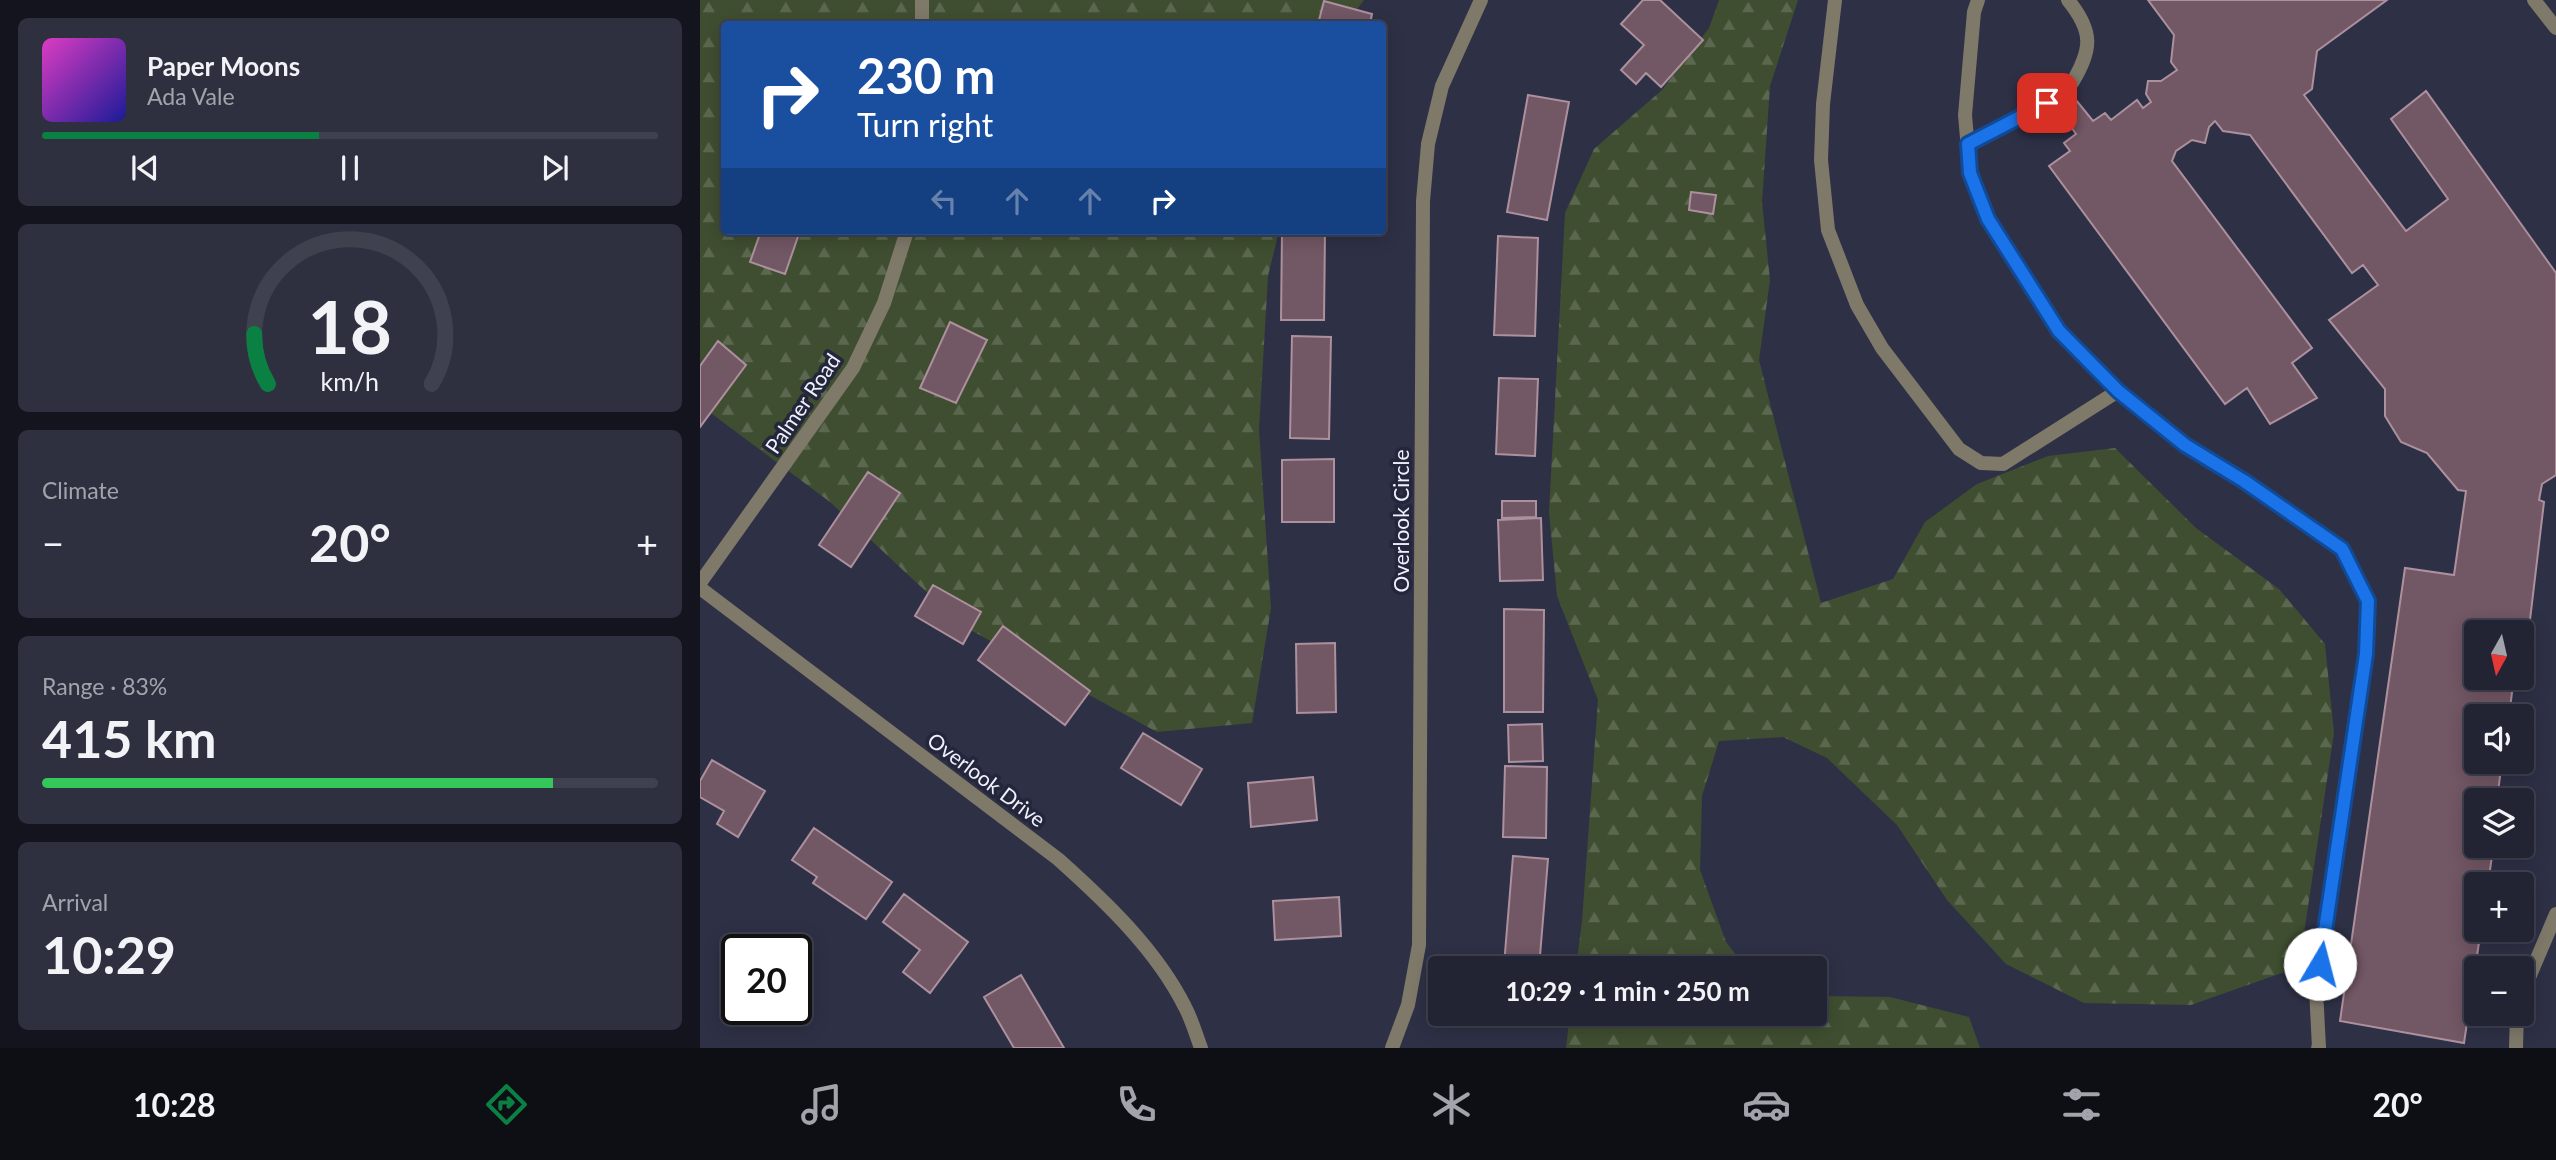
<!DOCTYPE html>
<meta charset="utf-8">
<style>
:root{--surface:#222434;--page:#2e3040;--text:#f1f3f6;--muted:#a2a4ac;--line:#3f414f;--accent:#0b8043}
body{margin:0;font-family:Lato,sans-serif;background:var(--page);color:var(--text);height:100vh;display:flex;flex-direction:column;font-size:26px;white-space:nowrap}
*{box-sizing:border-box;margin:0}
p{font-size:23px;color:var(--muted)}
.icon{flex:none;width:38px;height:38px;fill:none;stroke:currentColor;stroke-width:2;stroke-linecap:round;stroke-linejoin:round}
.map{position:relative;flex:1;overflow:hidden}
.sheet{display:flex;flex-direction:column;gap:18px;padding:18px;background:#13141d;width:700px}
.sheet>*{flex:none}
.banner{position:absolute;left:21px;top:21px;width:665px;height:214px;border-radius:7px;box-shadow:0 4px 18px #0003,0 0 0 2px var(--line);background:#1a4fa0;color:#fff;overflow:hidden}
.needle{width:46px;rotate:188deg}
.buttons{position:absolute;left:1764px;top:620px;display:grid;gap:14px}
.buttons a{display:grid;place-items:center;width:70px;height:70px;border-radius:7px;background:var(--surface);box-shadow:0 4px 18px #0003,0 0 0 2px var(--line);font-size:35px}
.speed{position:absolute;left:21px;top:934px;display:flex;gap:14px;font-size:35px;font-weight:700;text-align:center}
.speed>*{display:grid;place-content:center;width:91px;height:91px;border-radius:50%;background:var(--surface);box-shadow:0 4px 18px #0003,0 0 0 2px var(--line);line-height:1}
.speed .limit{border:4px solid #111;border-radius:10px;background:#fff;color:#111}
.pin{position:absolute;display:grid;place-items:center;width:60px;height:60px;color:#fff;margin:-30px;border-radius:14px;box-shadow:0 4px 10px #0006}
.me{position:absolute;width:77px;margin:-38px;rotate:8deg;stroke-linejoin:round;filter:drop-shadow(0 0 5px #0008)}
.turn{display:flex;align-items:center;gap:24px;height:147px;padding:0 21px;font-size:32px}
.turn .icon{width:91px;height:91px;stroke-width:2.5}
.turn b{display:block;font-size:49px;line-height:60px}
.lanes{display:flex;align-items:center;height:66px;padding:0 21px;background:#0003;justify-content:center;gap:35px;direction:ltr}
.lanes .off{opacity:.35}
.big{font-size:52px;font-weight:700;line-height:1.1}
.sheet .widget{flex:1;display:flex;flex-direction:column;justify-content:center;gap:10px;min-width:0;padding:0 24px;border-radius:10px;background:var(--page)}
.sheet .dial{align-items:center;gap:0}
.dial svg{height:182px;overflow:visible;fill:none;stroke:var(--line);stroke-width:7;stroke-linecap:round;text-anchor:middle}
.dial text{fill:var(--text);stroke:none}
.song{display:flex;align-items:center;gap:21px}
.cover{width:84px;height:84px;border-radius:10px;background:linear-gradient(135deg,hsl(310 70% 55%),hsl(240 70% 35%))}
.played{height:7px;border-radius:4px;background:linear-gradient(90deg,var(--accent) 45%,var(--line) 45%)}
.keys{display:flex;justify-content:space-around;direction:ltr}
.heat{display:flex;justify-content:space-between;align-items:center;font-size:38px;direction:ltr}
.charge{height:10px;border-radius:5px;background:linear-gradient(90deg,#34c759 83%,var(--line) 0)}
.trip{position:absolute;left:728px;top:956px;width:399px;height:70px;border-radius:7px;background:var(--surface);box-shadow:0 4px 18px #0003,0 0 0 2px var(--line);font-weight:700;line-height:70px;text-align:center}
.dock{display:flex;height:112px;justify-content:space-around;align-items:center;background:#0e0e15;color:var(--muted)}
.dock .icon{width:49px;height:49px}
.dock .on{color:var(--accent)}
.dock b{font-size:32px;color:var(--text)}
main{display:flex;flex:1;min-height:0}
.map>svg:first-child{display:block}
</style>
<main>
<section class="sheet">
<div class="widget">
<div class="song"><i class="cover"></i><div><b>Paper Moons</b><p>Ada Vale</p></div></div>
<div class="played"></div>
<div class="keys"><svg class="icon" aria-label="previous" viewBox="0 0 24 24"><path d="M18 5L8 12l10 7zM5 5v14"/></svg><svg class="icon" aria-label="pause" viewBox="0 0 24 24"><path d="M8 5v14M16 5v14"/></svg><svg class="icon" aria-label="next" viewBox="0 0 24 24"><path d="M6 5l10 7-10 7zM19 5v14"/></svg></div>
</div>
<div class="widget dial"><svg viewBox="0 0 100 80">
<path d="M14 69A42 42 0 1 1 86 69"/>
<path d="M14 69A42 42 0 0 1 8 47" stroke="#0b8043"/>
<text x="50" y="56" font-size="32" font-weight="700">18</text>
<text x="50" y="72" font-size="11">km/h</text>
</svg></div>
<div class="widget"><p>Climate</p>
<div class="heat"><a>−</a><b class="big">20°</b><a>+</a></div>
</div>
<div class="widget"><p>Range · 83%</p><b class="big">415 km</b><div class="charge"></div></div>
<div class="widget"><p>Arrival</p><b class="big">10:29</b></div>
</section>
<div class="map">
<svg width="1856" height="1048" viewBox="0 0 1856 1048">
<defs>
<pattern id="forest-firs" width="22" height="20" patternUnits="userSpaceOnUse" patternTransform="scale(1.75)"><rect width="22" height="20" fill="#3f4e30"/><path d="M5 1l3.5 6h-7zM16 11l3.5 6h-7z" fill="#5b684f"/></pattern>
</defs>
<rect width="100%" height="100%" fill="#2e3046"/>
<path fill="url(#forest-firs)" d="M0,0H664L646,24H24V231H579L568,276L559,430L571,608L552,723L457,732L263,626L130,502L0,405Z
M1019,0H1098L1070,86L1062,202L1070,280L1059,360L1121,603L1193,579L1225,522L1277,484L1348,456L1415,448L1496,528L1579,589L1625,644L1634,733L1599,967L1491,1005L1384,1003L1306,964L1247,900L1197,825L1127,758L1083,737L1019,741L1002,796L1000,870L1026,942L1046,968H876L882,921L898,700L857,596L849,512L865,213L894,149L962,90L1009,28Z
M1115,996L1190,997L1269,1017L1280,1048H866L870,1013H1115Z"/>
<path fill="#725764" stroke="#ad909d" stroke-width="2" d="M943,0H960L1003,40L961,87L946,73L936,84L921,70L944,45L921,24Z
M1448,0H1687L1617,51L1612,89L1604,95L1706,231L1748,199L1691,119L1726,91L1856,273V475L1842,484L1839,500L1844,502L1827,645L1822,644V632H1776V677H1814L1809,716H1776V761H1802L1797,800H1776V845H1798L1796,857L1792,856L1788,884H1776V929H1781L1764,1043L1640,1021L1705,568L1754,575L1766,491L1758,490L1727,453L1701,442L1685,416V389L1629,320L1678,285L1663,265L1652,273L1550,135L1523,131L1515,121L1509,127L1505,143L1492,140L1476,151L1472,161L1612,348L1592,363L1617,398L1570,424L1547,388L1525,404L1349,166L1370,151L1364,143L1376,134L1361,112L1376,100L1393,121L1405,113L1411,120L1437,100L1443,108L1451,102L1446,94L1448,81H1461L1477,70L1471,62L1474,35Z
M624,1L672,14L670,24H618Z
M90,22L127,24H90Z
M828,95L869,102L847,220L807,212Z
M991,192L1016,195L1013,214L989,210Z
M61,231H100L85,274L50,262Z
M582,231H625L624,320H581Z
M798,236L838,238L835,336L794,335Z
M250,322L287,340L256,403L220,388Z
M592,336L631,337L629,439L590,438Z
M18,341L46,365L0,427V366Z
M799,378L838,379L835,456L796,454Z
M634,459V522H582V460Z
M168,472L200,493L151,567L119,545Z
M802,501H836V517L802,518Z
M841,518L843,580L800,581L798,520Z
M233,585L281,612L263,644L215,616Z
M804,609L844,610L843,712H804Z
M303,626L390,691L365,725L278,660Z
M635,643L636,712L597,713L596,644Z
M842,724L843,761L809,762L808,725Z
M443,733L502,769L481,805L421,768Z
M12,760L65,791L38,837L17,824L24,811L0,797V781Z
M805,766L847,767L846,838L803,837Z
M613,777L617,820L551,827L548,783Z
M114,828L192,882L166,919L113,883L117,877L92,860Z
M813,856L848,859L839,968L804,965Z
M204,894L268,942L230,993L203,972L220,950L183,922Z
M639,897L641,936L575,940L573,901Z
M321,975L364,1048H314L284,997Z"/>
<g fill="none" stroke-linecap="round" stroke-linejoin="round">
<path stroke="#7f796a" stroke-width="14" d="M1135,0L1123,104L1121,160L1128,230L1157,305L1182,348L1259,449L1281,463L1303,464L1418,391
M1278,0L1274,12L1265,115L1270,173L1288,219L1359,331L1418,391L1485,445L1544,481L1642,549L1668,601L1666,654L1616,989L1619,1048
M1368,0C1394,32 1392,49 1372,83
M1834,0L1856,28
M1267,144L1347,103"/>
<path stroke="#7f796a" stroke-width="14" d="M222,0V24
M0,583L153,368L184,303L207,231
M0,588L358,859C405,901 456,949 485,1007C492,1020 496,1035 501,1048
M1822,994L1856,914
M692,1048L708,1005L719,945L723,201L728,144L742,86L781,0
M1618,1048L1619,1047
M1816,1048L1817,1013"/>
</g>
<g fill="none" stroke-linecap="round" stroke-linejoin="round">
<defs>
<path id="route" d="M1347,103L1268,144L1270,173L1288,219L1359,331L1418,391L1485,445L1544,481L1642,549L1668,601L1666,654L1620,964"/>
</defs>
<use href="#route" stroke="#114b97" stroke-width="18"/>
<use href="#route" stroke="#1a73e8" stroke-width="12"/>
</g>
<g text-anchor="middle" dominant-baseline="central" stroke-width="7" stroke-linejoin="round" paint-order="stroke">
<g font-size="21" fill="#f0f1fd" stroke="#24263b">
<text transform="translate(102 403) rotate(-56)">Palmer Road</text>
<text transform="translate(700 521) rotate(-90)">Overlook Circle</text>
<text transform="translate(287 779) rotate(37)">Overlook Drive</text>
</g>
</g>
</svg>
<div class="buttons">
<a><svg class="needle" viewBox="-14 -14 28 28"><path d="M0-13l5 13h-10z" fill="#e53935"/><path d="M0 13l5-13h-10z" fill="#a2a4ac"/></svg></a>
<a><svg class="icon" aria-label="sound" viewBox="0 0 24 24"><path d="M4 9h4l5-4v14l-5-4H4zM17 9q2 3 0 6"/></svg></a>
<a><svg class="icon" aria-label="layers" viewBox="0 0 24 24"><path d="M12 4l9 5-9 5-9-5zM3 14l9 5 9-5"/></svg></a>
<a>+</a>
<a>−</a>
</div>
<div class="speed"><div class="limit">20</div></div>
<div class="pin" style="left:1347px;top:103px;background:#d93025"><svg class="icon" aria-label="arrive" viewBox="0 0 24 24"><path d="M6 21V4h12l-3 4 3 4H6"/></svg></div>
<svg class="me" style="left:1620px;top:964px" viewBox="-20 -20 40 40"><circle r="19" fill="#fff"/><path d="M0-13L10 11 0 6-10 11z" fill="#1a73e8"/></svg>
<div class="trip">10:29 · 1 min · 250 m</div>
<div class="banner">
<div class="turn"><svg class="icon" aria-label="right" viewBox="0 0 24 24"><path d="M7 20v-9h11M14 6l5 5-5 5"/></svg><div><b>230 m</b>Turn right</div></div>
<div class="lanes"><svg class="icon off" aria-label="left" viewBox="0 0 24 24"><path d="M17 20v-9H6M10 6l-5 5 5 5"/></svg><svg class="icon off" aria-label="ahead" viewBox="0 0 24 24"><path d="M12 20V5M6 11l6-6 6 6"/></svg><svg class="icon off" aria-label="ahead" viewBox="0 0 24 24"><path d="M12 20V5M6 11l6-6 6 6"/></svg><svg class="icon" aria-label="right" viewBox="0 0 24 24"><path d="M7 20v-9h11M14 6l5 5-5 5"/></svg></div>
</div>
</div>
</main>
<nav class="dock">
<b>10:28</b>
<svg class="icon on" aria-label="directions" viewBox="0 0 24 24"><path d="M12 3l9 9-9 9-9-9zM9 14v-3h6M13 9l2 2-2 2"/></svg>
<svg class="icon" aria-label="music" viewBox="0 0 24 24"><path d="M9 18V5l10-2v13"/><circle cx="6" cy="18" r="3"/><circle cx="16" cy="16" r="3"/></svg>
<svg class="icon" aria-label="phone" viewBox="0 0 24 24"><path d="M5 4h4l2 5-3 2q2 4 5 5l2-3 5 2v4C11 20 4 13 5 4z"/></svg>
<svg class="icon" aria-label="climate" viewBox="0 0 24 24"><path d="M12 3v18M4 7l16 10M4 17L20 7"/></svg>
<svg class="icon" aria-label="car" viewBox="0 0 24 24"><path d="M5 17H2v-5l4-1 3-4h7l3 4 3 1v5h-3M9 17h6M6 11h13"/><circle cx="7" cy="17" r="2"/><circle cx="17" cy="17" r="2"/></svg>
<svg class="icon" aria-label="filters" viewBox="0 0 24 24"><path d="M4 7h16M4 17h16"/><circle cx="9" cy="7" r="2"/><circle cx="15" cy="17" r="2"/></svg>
<b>20°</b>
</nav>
